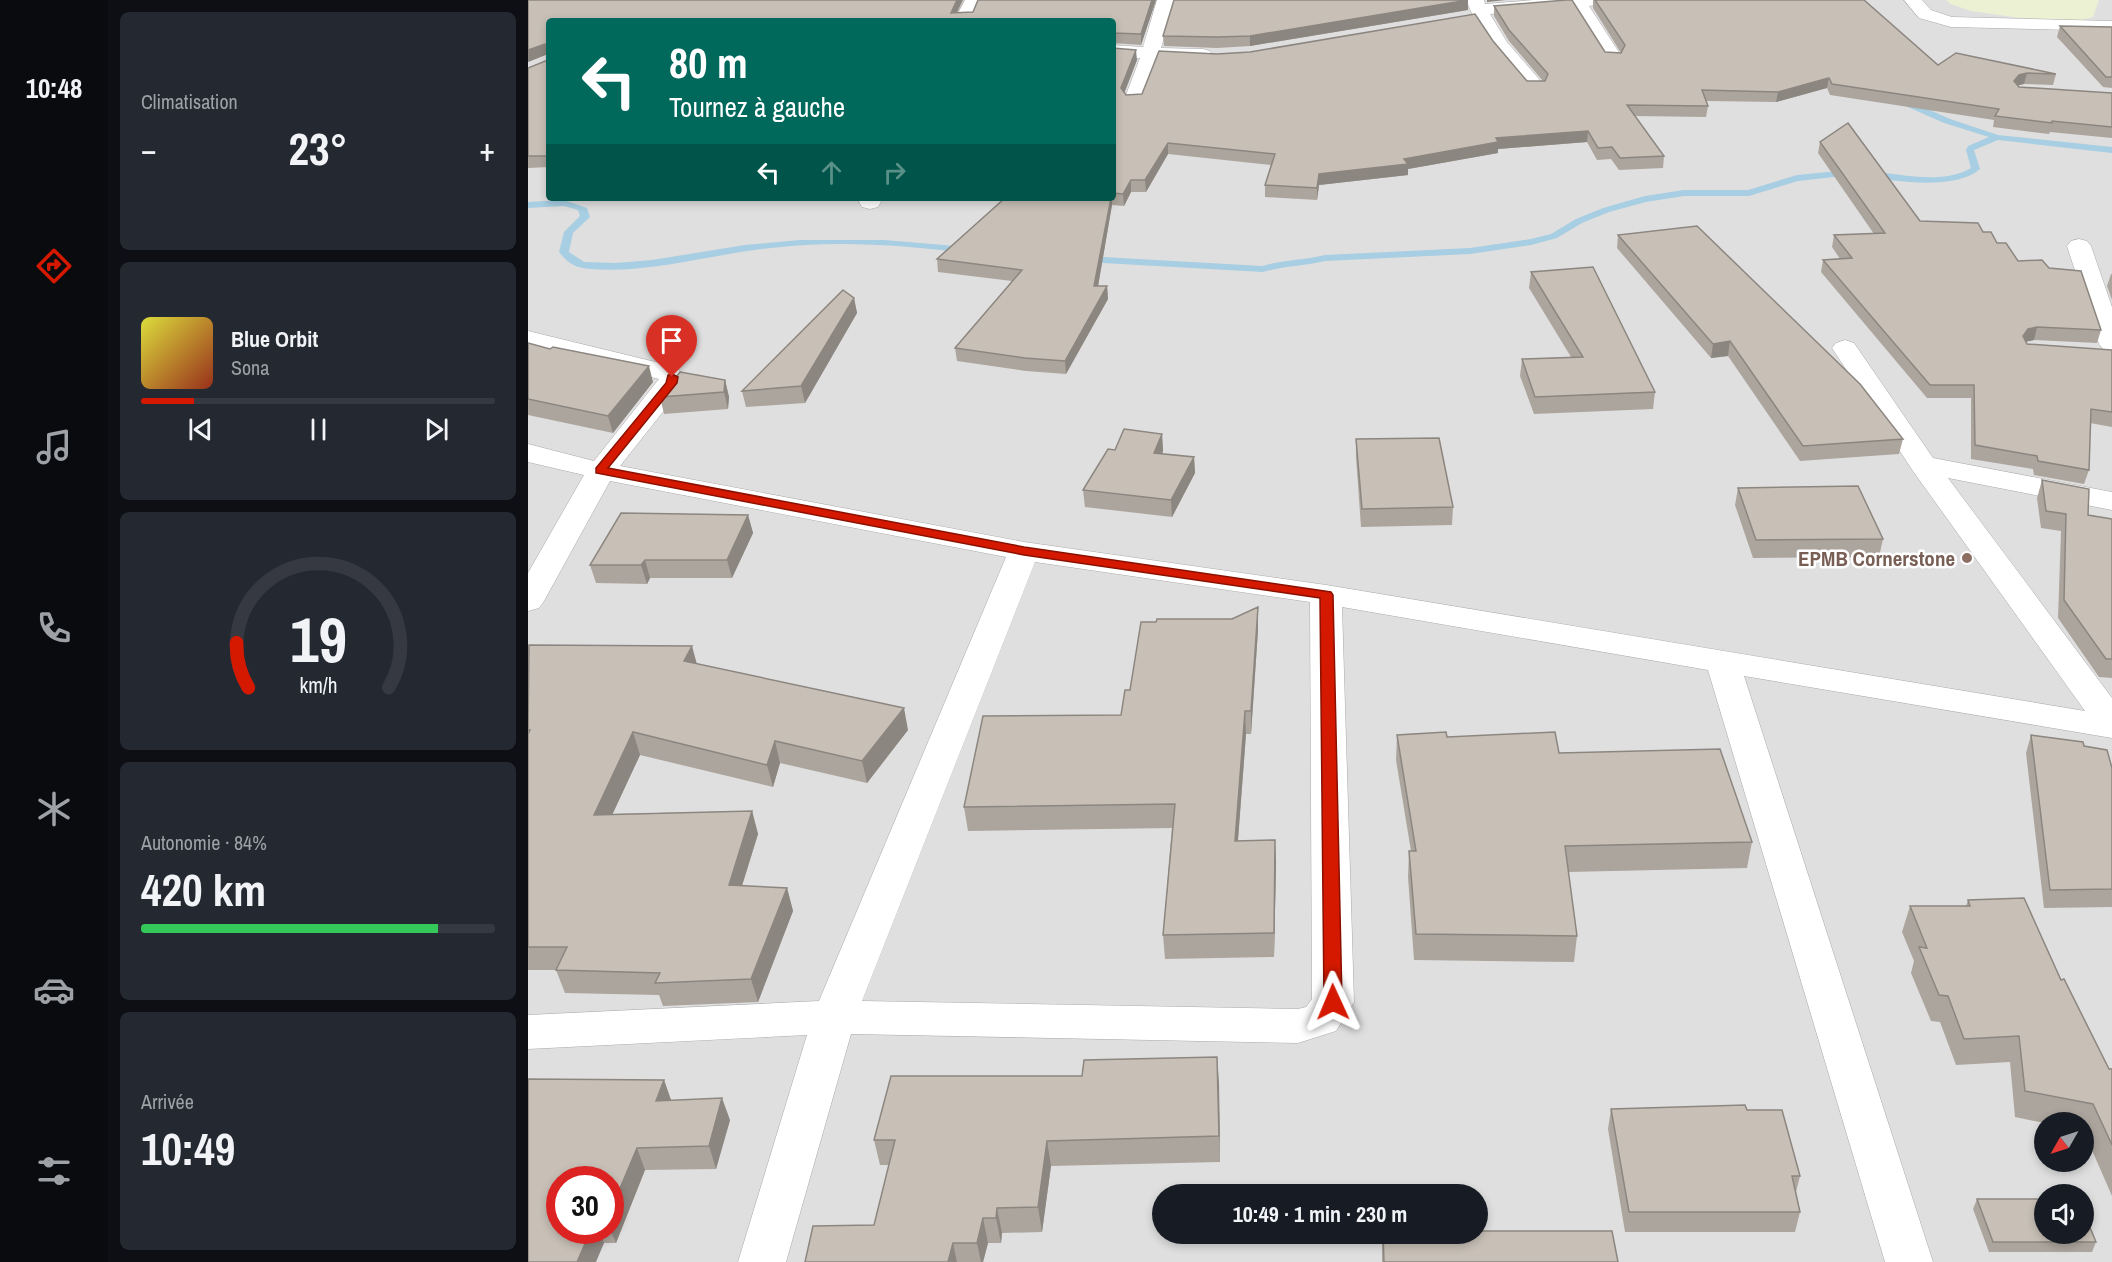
<!DOCTYPE html>
<html lang="fr">
<meta charset="utf-8">
<style>
:root{--surface:#171b24;--page:#242831;--text:#f1f3f6;--muted:#9ea1a6;--line:#363941;--accent:#d41900}
body{margin:0;font-family:"Archivo Narrow",sans-serif;background:var(--page);color:var(--text);height:100vh;display:flex;flex-direction:column;font-size:22px;white-space:nowrap}
*{box-sizing:border-box;margin:0}
p{font-size:20px;color:var(--muted)}
.icon{flex:none;width:33px;height:33px;fill:none;stroke:currentColor;stroke-width:2;stroke-linecap:round;stroke-linejoin:round}
.map{position:relative;flex:1;overflow:hidden}
.panel{display:flex;flex-direction:column;gap:12px;padding:12px;background:#0d0f14;width:420px}
.panel>*{flex:none}
.banner{position:absolute;left:18px;top:18px;width:570px;height:183px;border-radius:6px;box-shadow:0 3px 9px #0003;background:#00695c;color:#fff;overflow:hidden}
.needle{width:39px;rotate:231deg}
.fabs{position:absolute;left:1506px;top:1112px;display:grid;gap:12px}
.fabs a{display:grid;place-items:center;width:60px;height:60px;border-radius:50%;background:var(--surface);box-shadow:0 3px 9px #0003;font-size:30px}
.speed{position:absolute;left:18px;top:1166px;display:flex;gap:12px;font-size:30px;font-weight:700;text-align:center}
.speed>*{display:grid;place-content:center;width:78px;height:78px;border-radius:50%;background:var(--surface);box-shadow:0 3px 9px #0003;line-height:1}
.speed .limit{border:9px solid #d22;background:#fff;color:#111}
.pin{position:absolute;display:grid;place-items:center;width:51px;height:51px;color:#fff;margin:-62px -26px;border-radius:50% 50% 50% 0;rotate:-45deg;box-shadow:0 0 6px #0007}
.pin .icon{rotate:45deg}
.me{position:absolute;width:66px;margin:-33px;rotate:359deg;stroke-linejoin:round;filter:drop-shadow(0 0 4px #0008)}
.turn{display:flex;align-items:center;gap:21px;height:126px;padding:0 24px;font-size:27px}
.turn .icon{width:78px;height:78px;stroke-width:2.5}
.turn b{display:block;font-size:42px;line-height:51px}
.lanes{display:flex;align-items:center;height:57px;padding:0 24px;background:#0003;justify-content:center;gap:30px;direction:ltr}
.lanes .off{opacity:.35}
.big{font-size:45px;font-weight:700;line-height:1.1}
.panel .card{flex:1;display:flex;flex-direction:column;justify-content:center;gap:9px;min-width:0;padding:0 21px;border-radius:9px;background:var(--page)}
.panel .dial{align-items:center;gap:0}
.dial svg{height:156px;overflow:visible;fill:none;stroke:var(--line);stroke-width:7;stroke-linecap:round;text-anchor:middle}
.dial text{fill:var(--text);stroke:none}
.song{display:flex;align-items:center;gap:18px}
.cover{width:72px;height:72px;border-radius:9px;background:linear-gradient(135deg,hsl(60 70% 55%),hsl(10 70% 35%))}
.played{height:6px;border-radius:3px;background:linear-gradient(90deg,var(--accent) 15%,var(--line) 15%)}
.keys{display:flex;justify-content:space-around;direction:ltr}
.heat{display:flex;justify-content:space-between;align-items:center;font-size:33px;direction:ltr}
.charge{height:9px;border-radius:4px;background:linear-gradient(90deg,#34c759 84%,var(--line) 0)}
.trip{position:absolute;left:624px;top:1184px;width:336px;height:60px;border-radius:30px;background:var(--surface);box-shadow:0 3px 9px #0003;font-weight:700;line-height:60px;text-align:center}
main{display:flex;flex:1;min-height:0}
.tab-bar{display:flex;flex-direction:column;width:108px;justify-content:space-around;align-items:center;background:#090b0e;color:var(--muted)}
.tab-bar .icon{width:42px;height:42px}
.tab-bar .selected{color:var(--accent)}
.tab-bar b{font-size:27px;color:var(--text)}
.map>svg:first-child{display:block}
</style>
<main>
<nav class="tab-bar">
<b>10:48</b>
<svg class="icon selected" aria-label="directions" viewBox="0 0 24 24"><path d="M12 3l9 9-9 9-9-9zM9 14v-3h6M13 9l2 2-2 2"/></svg>
<svg class="icon" aria-label="music" viewBox="0 0 24 24"><path d="M9 18V5l10-2v13"/><circle cx="6" cy="18" r="3"/><circle cx="16" cy="16" r="3"/></svg>
<svg class="icon" aria-label="phone" viewBox="0 0 24 24"><path d="M5 4h4l2 5-3 2q2 4 5 5l2-3 5 2v4C11 20 4 13 5 4z"/></svg>
<svg class="icon" aria-label="climate" viewBox="0 0 24 24"><path d="M12 3v18M4 7l16 10M4 17L20 7"/></svg>
<svg class="icon" aria-label="car" viewBox="0 0 24 24"><path d="M5 17H2v-5l4-1 3-4h7l3 4 3 1v5h-3M9 17h6M6 11h13"/><circle cx="7" cy="17" r="2"/><circle cx="17" cy="17" r="2"/></svg>
<svg class="icon" aria-label="filters" viewBox="0 0 24 24"><path d="M4 7h16M4 17h16"/><circle cx="9" cy="7" r="2"/><circle cx="15" cy="17" r="2"/></svg>
</nav>
<section class="panel">
<div class="card"><p>Climatisation</p>
<div class="heat"><a>−</a><b class="big">23°</b><a>+</a></div>
</div>
<div class="card">
<div class="song"><i class="cover"></i><div><b>Blue Orbit</b><p>Sona</p></div></div>
<div class="played"></div>
<div class="keys"><svg class="icon" aria-label="previous" viewBox="0 0 24 24"><path d="M18 5L8 12l10 7zM5 5v14"/></svg><svg class="icon" aria-label="pause" viewBox="0 0 24 24"><path d="M8 5v14M16 5v14"/></svg><svg class="icon" aria-label="next" viewBox="0 0 24 24"><path d="M6 5l10 7-10 7zM19 5v14"/></svg></div>
</div>
<div class="card dial"><svg viewBox="0 0 100 80">
<path d="M14 69A42 42 0 1 1 86 69"/>
<path d="M14 69A42 42 0 0 1 8 46" stroke="#d41900"/>
<text x="50" y="56" font-size="32" font-weight="700">19</text>
<text x="50" y="72" font-size="11">km/h</text>
</svg></div>
<div class="card"><p>Autonomie · 84%</p><b class="big">420 km</b><div class="charge"></div></div>
<div class="card"><p>Arrivée</p><b class="big">10:49</b></div>
</section>
<div class="map">
<svg width="1584" height="1262" viewBox="0 0 1584 1262">
<rect width="100%" height="100%" fill="#f2f0e9"/>
<path fill="#e0dfdf" fill-rule="evenodd" d="M0,0H1584V1262H0ZM21,21H585V198H21ZM1516,1122H1556V1161H1516ZM32,1179H82V1230H32ZM634,1194H950V1233H634ZM1516,1194H1556V1233H1516Z"/>
<path fill="#ecf1d4" d="M1418,0H1571L1565,17L1551,21L1493,18L1443,11L1423,4Z"/>
<g fill="none" stroke-linecap="round" stroke-linejoin="round">
<path fill="#a7cee2" fill-rule="evenodd" d="M1373,100H1379L1422,119L1470,135L1584,147V153L1470,140L1446,150L1452,169C1429,190 1367,182 1338,176L1337,174L1341,171C1373,174 1414,185 1443,168L1438,150L1440,146L1461,137L1416,123L1373,104Z
M1321,170L1324,171V175L1270,181L1221,196H1156L1118,202L1081,212L1054,223L1029,238L1003,245L942,254L797,261C776,266 756,266 735,272L557,262L552,259L557,256L734,266C755,260 776,260 797,255L942,248L1003,239L1023,234L1048,219L1075,208L1117,196L1156,190H1220L1269,175Z
M36,200L59,208L62,217L45,233L41,252L56,262L87,263L124,260L217,245L272,240H356L439,247L444,250L439,253C374,245 308,240 243,248C183,254 122,274 62,269C48,268 39,263 31,252L36,232L52,216L50,210L36,206L0,208V202Z"/>
<defs>
<path id="minor" d="M437,0H455L444,21H426Z
M629,0H647L633,48L675,49L682,51L684,55L682,59L675,61L630,59L616,100L613,104H599L596,100L612,58L585,57V45L615,47Z
M938,0H956L957,4L1006,0H1075L1072,4L1061,6L1094,57L1092,61H1078L1044,7L962,14L979,42L1017,86L1014,90H1000C975,63 952,34 938,0Z
M1376,0H1394L1403,10L1424,17L1584,21V31L1423,27L1391,18Z
M333,198H355L350,207L342,209L334,207L331,202Z
M1551,239L1559,241L1563,246L1584,307V352L1575,349L1571,344L1539,246L1543,241Z
M0,331L148,367L157,377V383L153,389L92,466L496,542L798,585L1557,711L1385,471L1304,348L1308,343L1317,340L1326,343L1405,458L1584,492V510L1420,478L1584,698V738L1216,676L1405,1262H1357L1180,670L814,607L826,1002L808,1031L770,1043L323,1034L258,1262H210L279,1035L0,1049V1015L291,1001L478,557L82,481L16,601L11,608L0,611V573L56,475L0,462V444L66,461L131,379L0,347ZM507,562L782,602L784,999L778,1007L770,1009L334,1001Z"/>
</defs>
<use href="#minor" stroke="#a9a9a9" stroke-width="1"/>
<use href="#minor" fill="#fff" fill-rule="evenodd"/>
</g>
<path fill="#aca59d" fill-rule="evenodd" d="M0,0L429,13L445,12L450,0H628L613,45L585,43V21H21V167L0,168V68L20,60V54L0,62Z
M1065,0H1336L1410,65L1528,74L1525,85L1496,84L1490,85L1491,87L1584,93V138L1522,132L1521,134L1465,127L1466,120L1302,95L1299,88L1248,102L1178,101L1180,106L1178,117L1107,116L1136,156L1135,168L1091,170L1083,159L1069,160L1059,142L970,149V153L880,169V175L791,185L789,200L737,197V185L743,165L640,154L618,192H603L596,206L584,205L570,286H579L580,299L538,374L498,371L429,361L427,348L484,281L410,272L409,259L477,198H585V48L609,60L596,93L598,95L614,94L689,54L965,41L999,81H1015L981,41L966,16V6L1077,52L1093,53L1065,8Z
M940,10L722,46L689,48L636,46L635,36Z
M1532,26L1584,27V88L1575,87L1529,37Z
M1292,142L1392,221L1455,232L1573,330L1569,343L1506,340L1497,342L1499,344L1584,350V427L1562,423L1561,470L1556,484L1506,475L1505,469L1443,459V398H1399L1293,272L1295,260L1312,259L1304,247L1306,235L1346,234L1290,153Z
M1090,235L1375,439L1371,454L1272,461L1200,356L1183,358L1089,248Z
M1003,272L1127,392L1125,409L1006,414L992,376L994,359L1043,357L1001,288Z
M1583,274H1584V300L1579,286Z
M326,298L329,313L277,403L218,407L214,391Z
M0,343L125,382L85,433L0,415Z
M197,380L201,397L200,409L136,414L132,397Z
M634,434L635,451L634,454L666,457L667,473L644,517L557,507L555,490L587,450Z
M828,439L925,507L924,525L833,527L828,457Z
M1514,480L1560,515L1584,519V678L1571,677L1530,618L1533,531L1513,528L1509,498Z
M1210,488L1355,539L1351,557L1225,558L1207,505Z
M220,515L225,533L204,578H122L119,584L68,583L62,565Z
M730,607V630L723,734H718L710,841L747,840L748,864L746,957L637,959L635,935L644,828L440,831L436,807L593,715L602,690L704,619Z
M0,646L168,663L380,730L339,783L252,763L245,787L112,755L84,814L224,811L230,834L214,886L259,888L265,911L230,1002L135,1006L131,995L37,993L28,970H0Z
M869,735L919,737L1031,753L1224,842L1219,868L1040,872L1049,936L1046,962L886,960L880,877L881,851H883L868,760Z
M1503,735L1556,746L1584,768V907L1516,908L1498,753Z
M1440,900L1533,980L1581,1069H1584V1196L1556,1132V1122L1516,1123L1487,1117L1482,1062L1428,1065L1412,1022L1403,1021L1383,973L1386,961L1374,932L1382,906H1438Z
M136,1080L143,1100L202,1120L188,1169L117,1170L88,1243H76L0,1262ZM82,1179V1230H32Z
M691,1083L692,1162L523,1166L514,1232L474,1233L473,1243H460L455,1262H277L346,1225L361,1165H352L346,1140Z
M1083,1109L1219,1110L1272,1176L1268,1192L1272,1212L1267,1232H1097L1080,1129Z
M1449,1199L1568,1242L1564,1252H1461L1445,1209Z
M854,1233H950L1090,1262H854Z"/>
<path fill="#8c8680" d="M429,0H435L425,21L423,13Z
M624,0H628L613,45V34Z
M940,0V10L722,46V36Z
M959,0H978L959,2Z
M17,44L20,54L0,62V50Z
M608,50L609,60L594,99L593,88Z
M1499,73L1496,84L1488,86L1486,81L1491,75Z
M1301,78L1299,88L1248,102L1250,92Z
M1060,131L1059,142L970,149V153L880,169V175L791,185L789,200V188L791,174L876,159L968,138Z
M640,143V154L618,192L617,180Z
M603,180V192L596,206L595,194Z
M583,198H584V205L568,298L566,286Z
M579,286L580,299L538,374L537,361Z
M326,298L329,313L277,403L273,386Z
M1509,327L1506,340L1497,342L1495,336L1500,329Z
M1202,341L1200,356L1183,358L1185,344Z
M121,366L125,382L85,433L80,416Z
M197,380L201,397L200,409L196,392Z
M634,434L635,451L627,470L626,453Z
M666,457L667,473L644,517L643,500Z
M220,515L225,533L204,578L199,560Z
M117,560L122,578L119,584L113,565Z
M730,607V630L723,734V711Z
M164,646L170,668L156,661Z
M376,708L380,730L339,783L334,761Z
M717,711L718,734L708,865L707,841Z
M105,732L112,755L74,837L66,815Z
M247,741L252,763L245,787L239,765Z
M224,811L230,834L207,908L201,885Z
M747,840L748,864L746,957V933Z
M259,888L265,911L230,1002L223,979Z
M689,1057L691,1083L692,1162L691,1136Z
M136,1080L144,1103L128,1101Z
M194,1098L202,1120L188,1169L181,1146Z
M519,1141L523,1166L514,1232L510,1207Z
M109,1148L117,1170L88,1243L82,1229V1212Z
M469,1208L474,1233L473,1243L468,1218Z
M455,1218L460,1243L455,1262H453L449,1243Z
M63,1230H71L76,1243L68,1262H49Z
M425,1243L429,1262H420Z"/>
<path fill="#c8c0b7" stroke="#8c8680" stroke-width="1.5" d="M0,0H429L423,13L445,12L450,0H624L613,34L585,33V21H21V156H0V68L20,60V46L17,44L0,50Z
M646,0H940L722,36L689,37L635,36Z
M1038,0H1044L1077,52L1093,53L1097,45L1067,0H1336L1410,65L1428,53L1528,74L1499,73L1491,75L1486,81L1491,87L1584,93V127L1524,121V123L1467,116L1471,109L1304,84L1301,78L1250,92L1174,90L1180,106L1099,105L1136,156L1092,158L1084,147L1070,148L1060,131L968,138L970,142L876,159L880,164L791,174L789,188L737,185L747,154L640,143L617,180H603L595,194L585,193V48L608,50L593,88L598,95L614,94L631,51L689,54L722,52L947,14L965,41L999,81H1017L1020,74L981,30L966,6Z
M1532,26L1584,27V77H1578Z
M1320,123L1392,221L1450,223L1455,232H1463L1469,243H1478L1490,261L1514,260L1521,268L1553,271L1573,330L1509,327L1500,329L1495,336L1499,344L1584,350V412L1563,409L1561,470L1510,461L1509,456L1447,445L1446,385H1402L1295,260L1324,258L1306,235L1357,233L1292,142Z
M477,198H583L566,286H579L537,361L497,358L427,348L494,270L409,259Z
M1169,226L1332,384L1375,439L1275,446L1202,341L1185,344L1090,235Z
M1065,267L1127,392L1007,397L994,359L1055,357L1003,272Z
M315,290L326,298L273,386L214,391Z
M0,343L22,349L25,347L121,366L80,416L0,399Z
M152,372L197,380L196,392L132,397Z
M596,429L634,434L626,453L666,457L643,500L555,490L580,449L587,450Z
M911,438L925,507L834,509L828,439Z
M1514,480L1561,489L1560,515L1584,519V659H1578L1536,600L1538,514L1518,511Z
M1330,486L1355,539L1228,540L1210,488Z
M93,513L220,515L199,560H117L113,565H62Z
M730,607L723,711H717L707,841L747,840L746,933L635,935L647,804L436,807L455,716L593,715L597,690H602L613,622H628L629,619H704Z
M1,645L164,646L156,661L376,708L334,761L247,741L239,765L105,732L66,815L224,811L201,885L259,888L223,979L127,983L132,973L28,970L39,947H0V734L2,730H0Z
M918,732L919,737L1027,732L1031,753L1192,749L1224,842L1037,846L1049,936L888,934L881,851H888L869,735Z
M1503,735L1555,742L1556,746L1579,750L1584,768V889L1522,890Z
M1496,898L1533,980L1536,979L1581,1069H1584V1145L1565,1104L1497,1091L1491,1036L1436,1039L1420,996L1411,995L1391,947L1399,948L1382,906H1442L1440,900Z
M689,1057L691,1136L519,1141L510,1207L469,1208L468,1218H455L449,1243H425L420,1262H277L285,1226L346,1225L367,1140H346L363,1076H554L556,1060Z
M0,1079L136,1080L128,1101L194,1098L181,1146L109,1148L82,1212V1179H32V1230H63L49,1262H0Z
M1217,1105L1219,1110H1254L1272,1176H1264L1272,1212H1101L1083,1109Z
M1449,1199H1516V1233H1556V1213L1568,1242H1465Z
M950,1231H1084L1090,1262H856L855,1233H950Z"/>
<path fill="#d41900" stroke="#8a1000" stroke-width="1.5" d="M144,374L150,377L149,383L80,468L496,547L803,592L805,595L814,1002L811,1007L805,1009L799,1007L796,1002L792,598L496,555L68,473V468L138,383L140,375Z"/>
<circle fill="#8d6e63" stroke="#fff" stroke-width="2" cx="1439" cy="558" r="6"/>
<g text-anchor="middle" dominant-baseline="central" stroke-width="5" stroke-linejoin="round" paint-order="stroke">
<g font-size="21" font-weight="bold" fill="#785e54" stroke="#fff" text-anchor="end">
<text x="1427" y="558">EPMB Cornerstone</text>
</g>
</g>
</svg>
<div class="fabs">
<a><svg class="needle" viewBox="-14 -14 28 28"><path d="M0-13l5 13h-10z" fill="#e53935"/><path d="M0 13l5-13h-10z" fill="#9ea1a6"/></svg></a>
<a><svg class="icon" aria-label="sound" viewBox="0 0 24 24"><path d="M4 9h4l5-4v14l-5-4H4zM17 9q2 3 0 6"/></svg></a>
</div>
<div class="speed"><div class="limit">30</div></div>
<div class="pin" style="left:144px;top:377px;background:#d93025"><svg class="icon" aria-label="arrive" viewBox="0 0 24 24"><path d="M6 21V4h12l-3 4 3 4H6"/></svg></div>
<svg class="me" style="left:805px;top:1002px" viewBox="-20 -20 40 40"><path d="M0-17L14 15 0 8-14 15z" fill="#d41900" stroke="#fff" stroke-width="4"/></svg>
<div class="trip">10:49 · 1 min · 230 m</div>
<div class="banner">
<div class="turn"><svg class="icon" aria-label="left" viewBox="0 0 24 24"><path d="M17 20v-9H6M10 6l-5 5 5 5"/></svg><div><b>80 m</b>Tournez à gauche</div></div>
<div class="lanes"><svg class="icon" aria-label="left" viewBox="0 0 24 24"><path d="M17 20v-9H6M10 6l-5 5 5 5"/></svg><svg class="icon off" aria-label="ahead" viewBox="0 0 24 24"><path d="M12 20V5M6 11l6-6 6 6"/></svg><svg class="icon off" aria-label="right" viewBox="0 0 24 24"><path d="M7 20v-9h11M14 6l5 5-5 5"/></svg></div>
</div>
</div>
</main>
